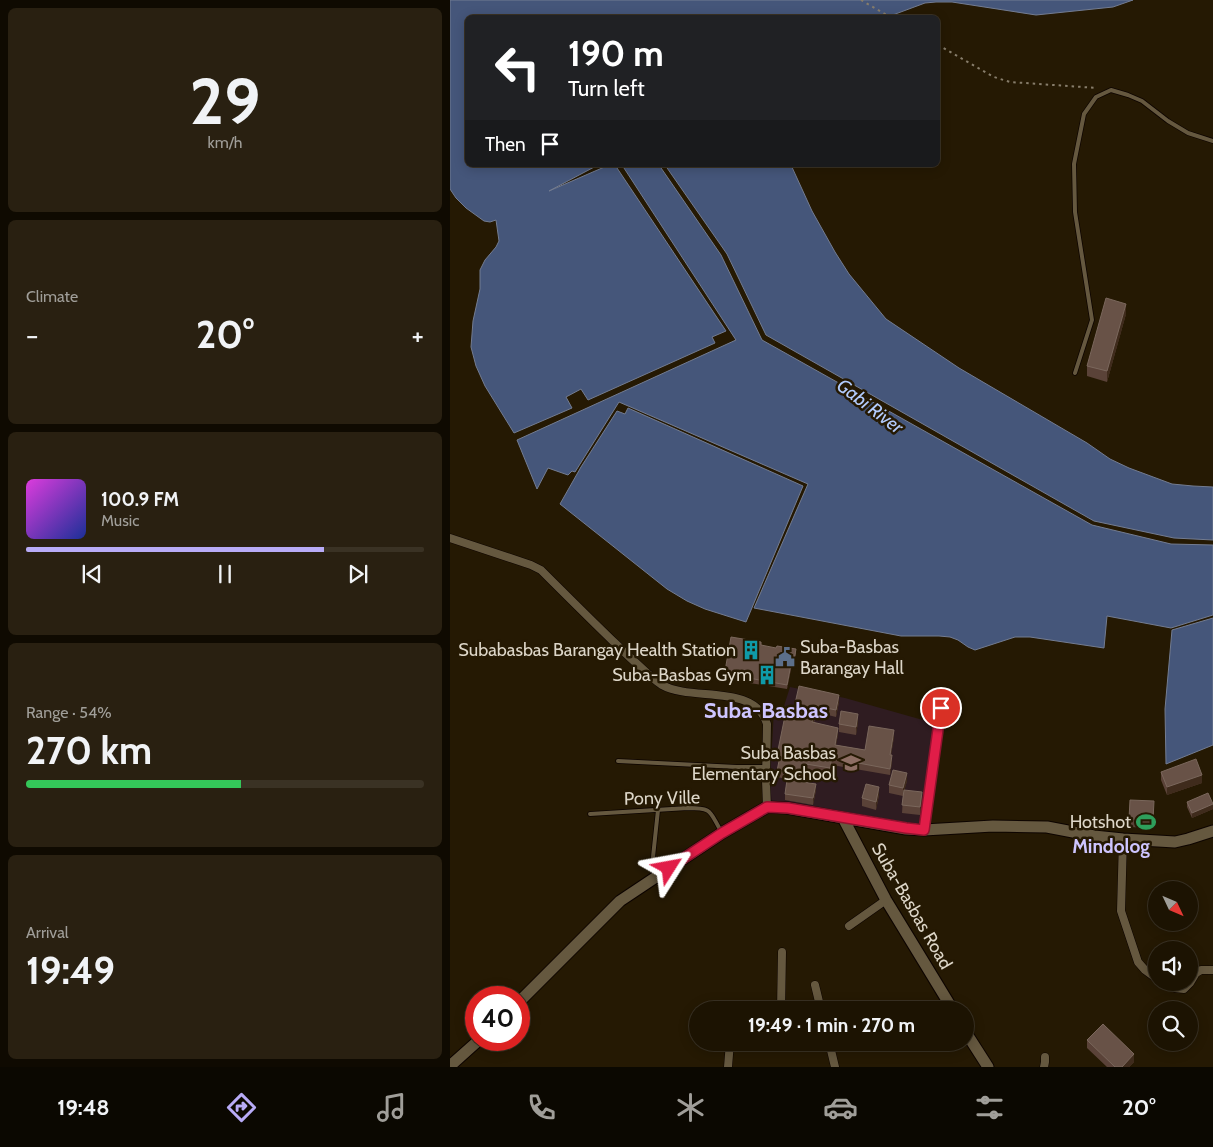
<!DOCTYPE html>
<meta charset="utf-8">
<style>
:root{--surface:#1c1302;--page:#292011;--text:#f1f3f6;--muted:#a09e99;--line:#3a3224;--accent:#b8abf7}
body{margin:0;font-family:Cabin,sans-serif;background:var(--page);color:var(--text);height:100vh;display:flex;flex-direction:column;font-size:19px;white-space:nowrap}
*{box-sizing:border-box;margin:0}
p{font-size:16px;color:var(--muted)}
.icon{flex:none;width:28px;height:28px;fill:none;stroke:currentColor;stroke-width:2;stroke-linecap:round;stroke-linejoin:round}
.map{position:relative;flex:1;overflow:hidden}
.panel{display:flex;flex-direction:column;gap:8px;padding:8px;background:#0f0a01;width:450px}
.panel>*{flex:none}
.top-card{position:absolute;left:15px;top:15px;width:475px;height:152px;border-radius:8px;box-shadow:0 2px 12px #0003,0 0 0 1px var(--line);background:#202124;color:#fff;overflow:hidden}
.needle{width:32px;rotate:134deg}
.controls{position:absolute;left:698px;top:881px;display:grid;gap:10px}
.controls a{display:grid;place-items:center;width:50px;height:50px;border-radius:50%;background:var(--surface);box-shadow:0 2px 12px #0003,0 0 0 1px var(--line);font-size:25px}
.speed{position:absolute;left:15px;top:986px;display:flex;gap:10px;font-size:25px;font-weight:700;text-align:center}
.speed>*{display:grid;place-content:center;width:65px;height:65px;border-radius:50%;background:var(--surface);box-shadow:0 2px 12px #0003,0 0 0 1px var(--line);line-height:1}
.speed .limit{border:8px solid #d22;background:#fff;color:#111}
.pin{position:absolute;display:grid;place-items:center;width:42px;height:42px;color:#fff;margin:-21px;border:2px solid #fff;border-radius:50%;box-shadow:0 1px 5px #0007}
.me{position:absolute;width:55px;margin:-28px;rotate:56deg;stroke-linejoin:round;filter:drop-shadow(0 0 4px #0008)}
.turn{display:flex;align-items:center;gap:18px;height:105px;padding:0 20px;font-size:22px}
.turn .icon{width:65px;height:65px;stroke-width:2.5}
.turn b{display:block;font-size:35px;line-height:42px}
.then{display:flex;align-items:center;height:48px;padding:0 20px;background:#0003;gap:10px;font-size:19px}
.big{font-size:38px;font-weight:700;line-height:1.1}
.panel .card{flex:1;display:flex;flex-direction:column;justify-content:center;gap:8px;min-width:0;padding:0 18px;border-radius:8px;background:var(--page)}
.panel .dial{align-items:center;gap:0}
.dial b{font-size:65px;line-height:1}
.song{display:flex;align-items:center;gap:15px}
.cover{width:60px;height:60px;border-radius:8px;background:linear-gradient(135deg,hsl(300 70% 55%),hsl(230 70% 35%))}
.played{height:5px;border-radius:2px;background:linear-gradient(90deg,var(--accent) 75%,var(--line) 75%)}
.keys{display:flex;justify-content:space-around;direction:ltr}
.heat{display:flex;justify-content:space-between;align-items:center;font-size:28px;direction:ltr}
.charge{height:8px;border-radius:4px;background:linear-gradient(90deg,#34c759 54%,var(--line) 0)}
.trip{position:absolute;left:239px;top:1001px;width:285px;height:50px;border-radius:25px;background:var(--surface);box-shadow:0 2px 12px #0003,0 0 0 1px var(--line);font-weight:700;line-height:50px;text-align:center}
.tab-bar{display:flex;height:80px;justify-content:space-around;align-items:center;background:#0b0801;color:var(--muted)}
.tab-bar .icon{width:35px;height:35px}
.tab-bar .selected{color:var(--accent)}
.tab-bar b{font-size:22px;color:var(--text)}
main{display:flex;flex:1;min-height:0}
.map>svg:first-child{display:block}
</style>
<main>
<section class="panel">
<div class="card dial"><b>29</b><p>km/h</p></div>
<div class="card"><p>Climate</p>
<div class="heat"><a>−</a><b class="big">20°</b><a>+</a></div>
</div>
<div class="card">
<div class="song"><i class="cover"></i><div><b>100.9 FM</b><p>Music</p></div></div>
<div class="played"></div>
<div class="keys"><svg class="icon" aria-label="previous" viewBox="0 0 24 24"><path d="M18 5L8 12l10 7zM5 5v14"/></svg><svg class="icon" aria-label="pause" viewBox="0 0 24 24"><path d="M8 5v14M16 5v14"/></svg><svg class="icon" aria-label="next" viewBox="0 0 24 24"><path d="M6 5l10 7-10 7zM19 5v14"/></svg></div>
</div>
<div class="card"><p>Range · 54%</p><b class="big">270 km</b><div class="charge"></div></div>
<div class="card"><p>Arrival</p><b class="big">19:49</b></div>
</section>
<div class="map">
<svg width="763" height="1067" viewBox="0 0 763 1067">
<rect width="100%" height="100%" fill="#251903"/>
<path fill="#2f1c21" d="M340,687L395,698L487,724L472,826L319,801L324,709L334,706Z"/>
<path fill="#45567a" stroke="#737c91" d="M0,0H683L663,7L586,15L502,2H486L475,3L440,16L426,18H18V165H148L99,191L159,165H165L276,331L262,337L265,343L138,400L131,389L116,397L122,408L64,433L35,386L26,366L21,347L23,321L30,289V270L35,260L46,247L49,241L46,220L40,222L34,221L16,208L6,198L0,189Z
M172,165H209L271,255L312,340L642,525L721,544L763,545V615L721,628L657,616L654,648L580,637H565L525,650L518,647L508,640L500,637L489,636H451L304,608L358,484L169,402L125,472L122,471L118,475L98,468L87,489L67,440L286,340Z
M215,165H341L362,211L385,252L399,274L436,319L509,368L637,443L660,459L679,468L722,484L743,486L763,487V540L724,538L644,521L316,335L277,254Z
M178,408L353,486L296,622L255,609L237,601L217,589L110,504L131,467L167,411L175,414Z
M763,618V745L716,764L715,709L722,630Z"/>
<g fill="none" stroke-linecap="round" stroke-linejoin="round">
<defs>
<path id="lane" d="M625,373L642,320L625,212L624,164L634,114L646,97L661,90L678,95L692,101L718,121L738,133L763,141
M168,761L287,767H316
M208,810L203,857L208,863L217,867
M140,814L238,808C263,808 259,811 271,831"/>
<path id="street" d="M0,538L81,565L91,570C116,595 141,620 167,645C177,655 187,664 197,673C202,677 207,682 212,685C242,702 305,683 317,724L316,780L317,807
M474,830L491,707
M673,839L671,911L688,962L695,970L706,978
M399,926L436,900
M714,982L725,988L734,989L740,983L746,973L751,970H763
M365,985L371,1010
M331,1010L332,952
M379,1042L385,1067
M278,1067L280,1042
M594,1067L595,1062V1057"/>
<path id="secondary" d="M393,818L436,900L503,1010
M69,1002L170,901L272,833L317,807L337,808L456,829L474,830L543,826L597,827L644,836L673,839L725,842L738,839L763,831
M515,1031L538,1067
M0,1066L29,1040"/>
</defs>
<use href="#lane" stroke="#0d0400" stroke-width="5.5"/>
<use href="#street" stroke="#0d0400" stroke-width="9"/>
<use href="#secondary" stroke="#0d0400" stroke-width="13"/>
<path stroke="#877d6b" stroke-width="2" stroke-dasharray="2.5 4" stroke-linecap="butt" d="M411,0L442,18
M488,45L544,77L560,82L647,88"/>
<use href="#lane" stroke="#65583f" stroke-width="4"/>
<use href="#street" stroke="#65583f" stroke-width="8"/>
<use href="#secondary" stroke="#65583f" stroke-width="11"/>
</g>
<path fill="#5a4238" d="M676,314L657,382L637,376V366Z
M311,646L346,653L344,664H342L337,689L293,682V678L275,675V671Z
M389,702L386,717L366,712L364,723L388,734L386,745L415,750L444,737L441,755L442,762L440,775L382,765L380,774L356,770L354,782L366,790L363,805L335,800V794L337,779L327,777V771L329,762L327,761V755L344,708Z
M408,722L406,735L389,732V724Z
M711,772L752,783L717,795L711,780Z
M457,781L454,790L472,800L470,815L452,813L453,796L439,793V785Z
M429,795L426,810L412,806V798Z
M737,802L763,809L742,818L737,807Z
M704,809L703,828L679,827V819Z
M637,1040L684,1062L679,1067H657L637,1048Z"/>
<path fill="#3f2b1c" d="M676,304V314L657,382V371Z
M342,659V664L337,689V685Z
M389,695V702L386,717V710Z
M366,706V712L362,729V722Z
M408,714V722L406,735V727Z
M388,728V734L385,751V745Z
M444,730V737L440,761V755Z
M442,755V762L440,775V769Z
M382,758V765L380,774V768Z
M356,764V770L353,789V782Z
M457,773V781L453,796V788Z
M752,775V783L717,795V787Z
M366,784V790L363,805V798Z
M429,787V795L426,810V802Z
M472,792V800L470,815V807Z
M763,804V809L742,818V813Z
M684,1054V1062L679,1067H672Z"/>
<path fill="#685247" stroke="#7a675c" d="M656,298L676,304L657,371L637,366Z
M281,637L311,642V645L326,648L327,646L346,649L344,660L342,659L337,685L293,677L294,673L275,671Z
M349,686L389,695L386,710L366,706L362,722L388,728L385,745L415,750L419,726L444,730L440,755H442L440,769L382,758L380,768L356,764L353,782L366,784L363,798L335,794L338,773L327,771L330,756L327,755L337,706L344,708Z
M391,711L408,714L406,727L389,724Z
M746,759L752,775L717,787L711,772Z
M443,770L457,773L453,788L439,785Z
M416,784L429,787L426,802L412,798Z
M454,790L472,792L470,807L452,805Z
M758,793L763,804L742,813L737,802Z
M680,800L704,801L703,820L679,819Z
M653,1024L684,1054L672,1067H665L637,1040Z"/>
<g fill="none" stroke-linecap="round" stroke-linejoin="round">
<defs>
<path id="route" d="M219,868L272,833L317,807L338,808L456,828L474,830L491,708"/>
</defs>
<use href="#route" stroke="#92132f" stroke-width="12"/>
<use href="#route" stroke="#e11d48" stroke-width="9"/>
</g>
<defs>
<symbol id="building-bare" viewBox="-9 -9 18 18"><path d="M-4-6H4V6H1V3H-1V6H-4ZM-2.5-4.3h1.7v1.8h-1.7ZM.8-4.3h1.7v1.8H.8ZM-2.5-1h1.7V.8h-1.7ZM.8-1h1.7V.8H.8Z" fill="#0f9aa8" stroke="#251903" stroke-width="2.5" paint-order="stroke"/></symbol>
<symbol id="civic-bare" viewBox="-9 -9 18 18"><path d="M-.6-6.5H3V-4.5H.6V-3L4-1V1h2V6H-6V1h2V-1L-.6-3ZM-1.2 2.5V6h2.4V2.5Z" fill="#5c6f8a" stroke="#251903" stroke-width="2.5" paint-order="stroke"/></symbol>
<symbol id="school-bare" viewBox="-9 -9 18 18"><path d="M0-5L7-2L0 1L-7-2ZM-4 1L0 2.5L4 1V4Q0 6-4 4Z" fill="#8d6e63" stroke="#251903" stroke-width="2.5" paint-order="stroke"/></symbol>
<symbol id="stadium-bare" viewBox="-9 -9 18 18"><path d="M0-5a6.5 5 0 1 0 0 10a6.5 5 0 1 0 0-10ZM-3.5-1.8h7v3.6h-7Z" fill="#2e9e5b" stroke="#251903" stroke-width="2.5" paint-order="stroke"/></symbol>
</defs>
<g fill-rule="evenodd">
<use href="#building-bare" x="287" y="636" width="28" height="28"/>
<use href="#civic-bare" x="321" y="643" width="28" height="28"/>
<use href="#building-bare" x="303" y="661" width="28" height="28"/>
<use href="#school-bare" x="387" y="749" width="28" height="28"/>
<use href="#stadium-bare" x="682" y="808" width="28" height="28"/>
</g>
<g text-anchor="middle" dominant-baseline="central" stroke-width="5" stroke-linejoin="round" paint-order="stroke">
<g font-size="18" fill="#ddd6c8" stroke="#251903" text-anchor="end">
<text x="350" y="647" text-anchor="start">Suba-Basbas<tspan x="350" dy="21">Barangay Hall</tspan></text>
<text x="286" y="650">Subabasbas Barangay Health Station</text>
<text x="302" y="675">Suba-Basbas Gym</text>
<text x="386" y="753">Suba Basbas<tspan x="386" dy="21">Elementary School</tspan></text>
<text x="681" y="822">Hotshot</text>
</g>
<g font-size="18" fill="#ddd6c8" stroke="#251903">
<text transform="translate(212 798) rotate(-1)">Pony Ville</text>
<text transform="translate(462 906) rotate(60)">Suba-Basbas Road</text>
</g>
<g font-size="19" font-style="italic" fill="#b2cbfc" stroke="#251903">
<text transform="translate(420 406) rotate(37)">Gabi River</text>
</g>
<g font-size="19" font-weight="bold" fill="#cec5ff" stroke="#251903">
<text x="661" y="846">Mindolog</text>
</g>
<g font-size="22" font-weight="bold" fill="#cec5ff" stroke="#251903">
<text x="316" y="710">Suba-Basbas</text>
</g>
</g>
</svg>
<div class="controls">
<a><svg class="needle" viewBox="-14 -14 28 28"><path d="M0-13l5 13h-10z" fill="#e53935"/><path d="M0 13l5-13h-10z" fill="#a09e99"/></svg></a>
<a><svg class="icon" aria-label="sound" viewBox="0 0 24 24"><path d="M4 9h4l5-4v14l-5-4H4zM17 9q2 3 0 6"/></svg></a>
<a><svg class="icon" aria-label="search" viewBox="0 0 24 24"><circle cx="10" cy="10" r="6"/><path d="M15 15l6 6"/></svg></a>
</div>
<div class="speed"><div class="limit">40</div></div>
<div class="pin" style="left:491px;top:708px;background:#d93025"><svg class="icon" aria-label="arrive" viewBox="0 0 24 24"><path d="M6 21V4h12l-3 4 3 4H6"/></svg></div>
<svg class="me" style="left:219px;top:868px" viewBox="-20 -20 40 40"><path d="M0-17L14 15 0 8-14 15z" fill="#e11d48" stroke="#fff" stroke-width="4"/></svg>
<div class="trip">19:49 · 1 min · 270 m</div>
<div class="top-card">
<div class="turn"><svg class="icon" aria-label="left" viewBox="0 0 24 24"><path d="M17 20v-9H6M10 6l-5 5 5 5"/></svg><div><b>190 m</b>Turn left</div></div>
<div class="then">Then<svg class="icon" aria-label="arrive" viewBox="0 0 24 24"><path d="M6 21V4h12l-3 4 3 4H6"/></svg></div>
</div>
</div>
</main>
<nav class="tab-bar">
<b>19:48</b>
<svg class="icon selected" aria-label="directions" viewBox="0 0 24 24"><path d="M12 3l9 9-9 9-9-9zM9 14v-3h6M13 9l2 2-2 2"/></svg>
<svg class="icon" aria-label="music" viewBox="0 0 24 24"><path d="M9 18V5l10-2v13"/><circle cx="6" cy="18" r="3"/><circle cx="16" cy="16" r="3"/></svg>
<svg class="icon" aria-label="phone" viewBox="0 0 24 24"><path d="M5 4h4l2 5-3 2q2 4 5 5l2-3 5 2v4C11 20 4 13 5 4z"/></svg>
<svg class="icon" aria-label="climate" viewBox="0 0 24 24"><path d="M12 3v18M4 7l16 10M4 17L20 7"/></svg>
<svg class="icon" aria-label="car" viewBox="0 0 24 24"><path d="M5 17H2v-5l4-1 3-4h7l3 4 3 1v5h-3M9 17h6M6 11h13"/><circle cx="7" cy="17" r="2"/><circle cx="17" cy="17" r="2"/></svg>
<svg class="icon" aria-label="filters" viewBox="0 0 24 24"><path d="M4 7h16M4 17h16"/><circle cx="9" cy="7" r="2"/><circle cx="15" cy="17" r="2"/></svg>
<b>20°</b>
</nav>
